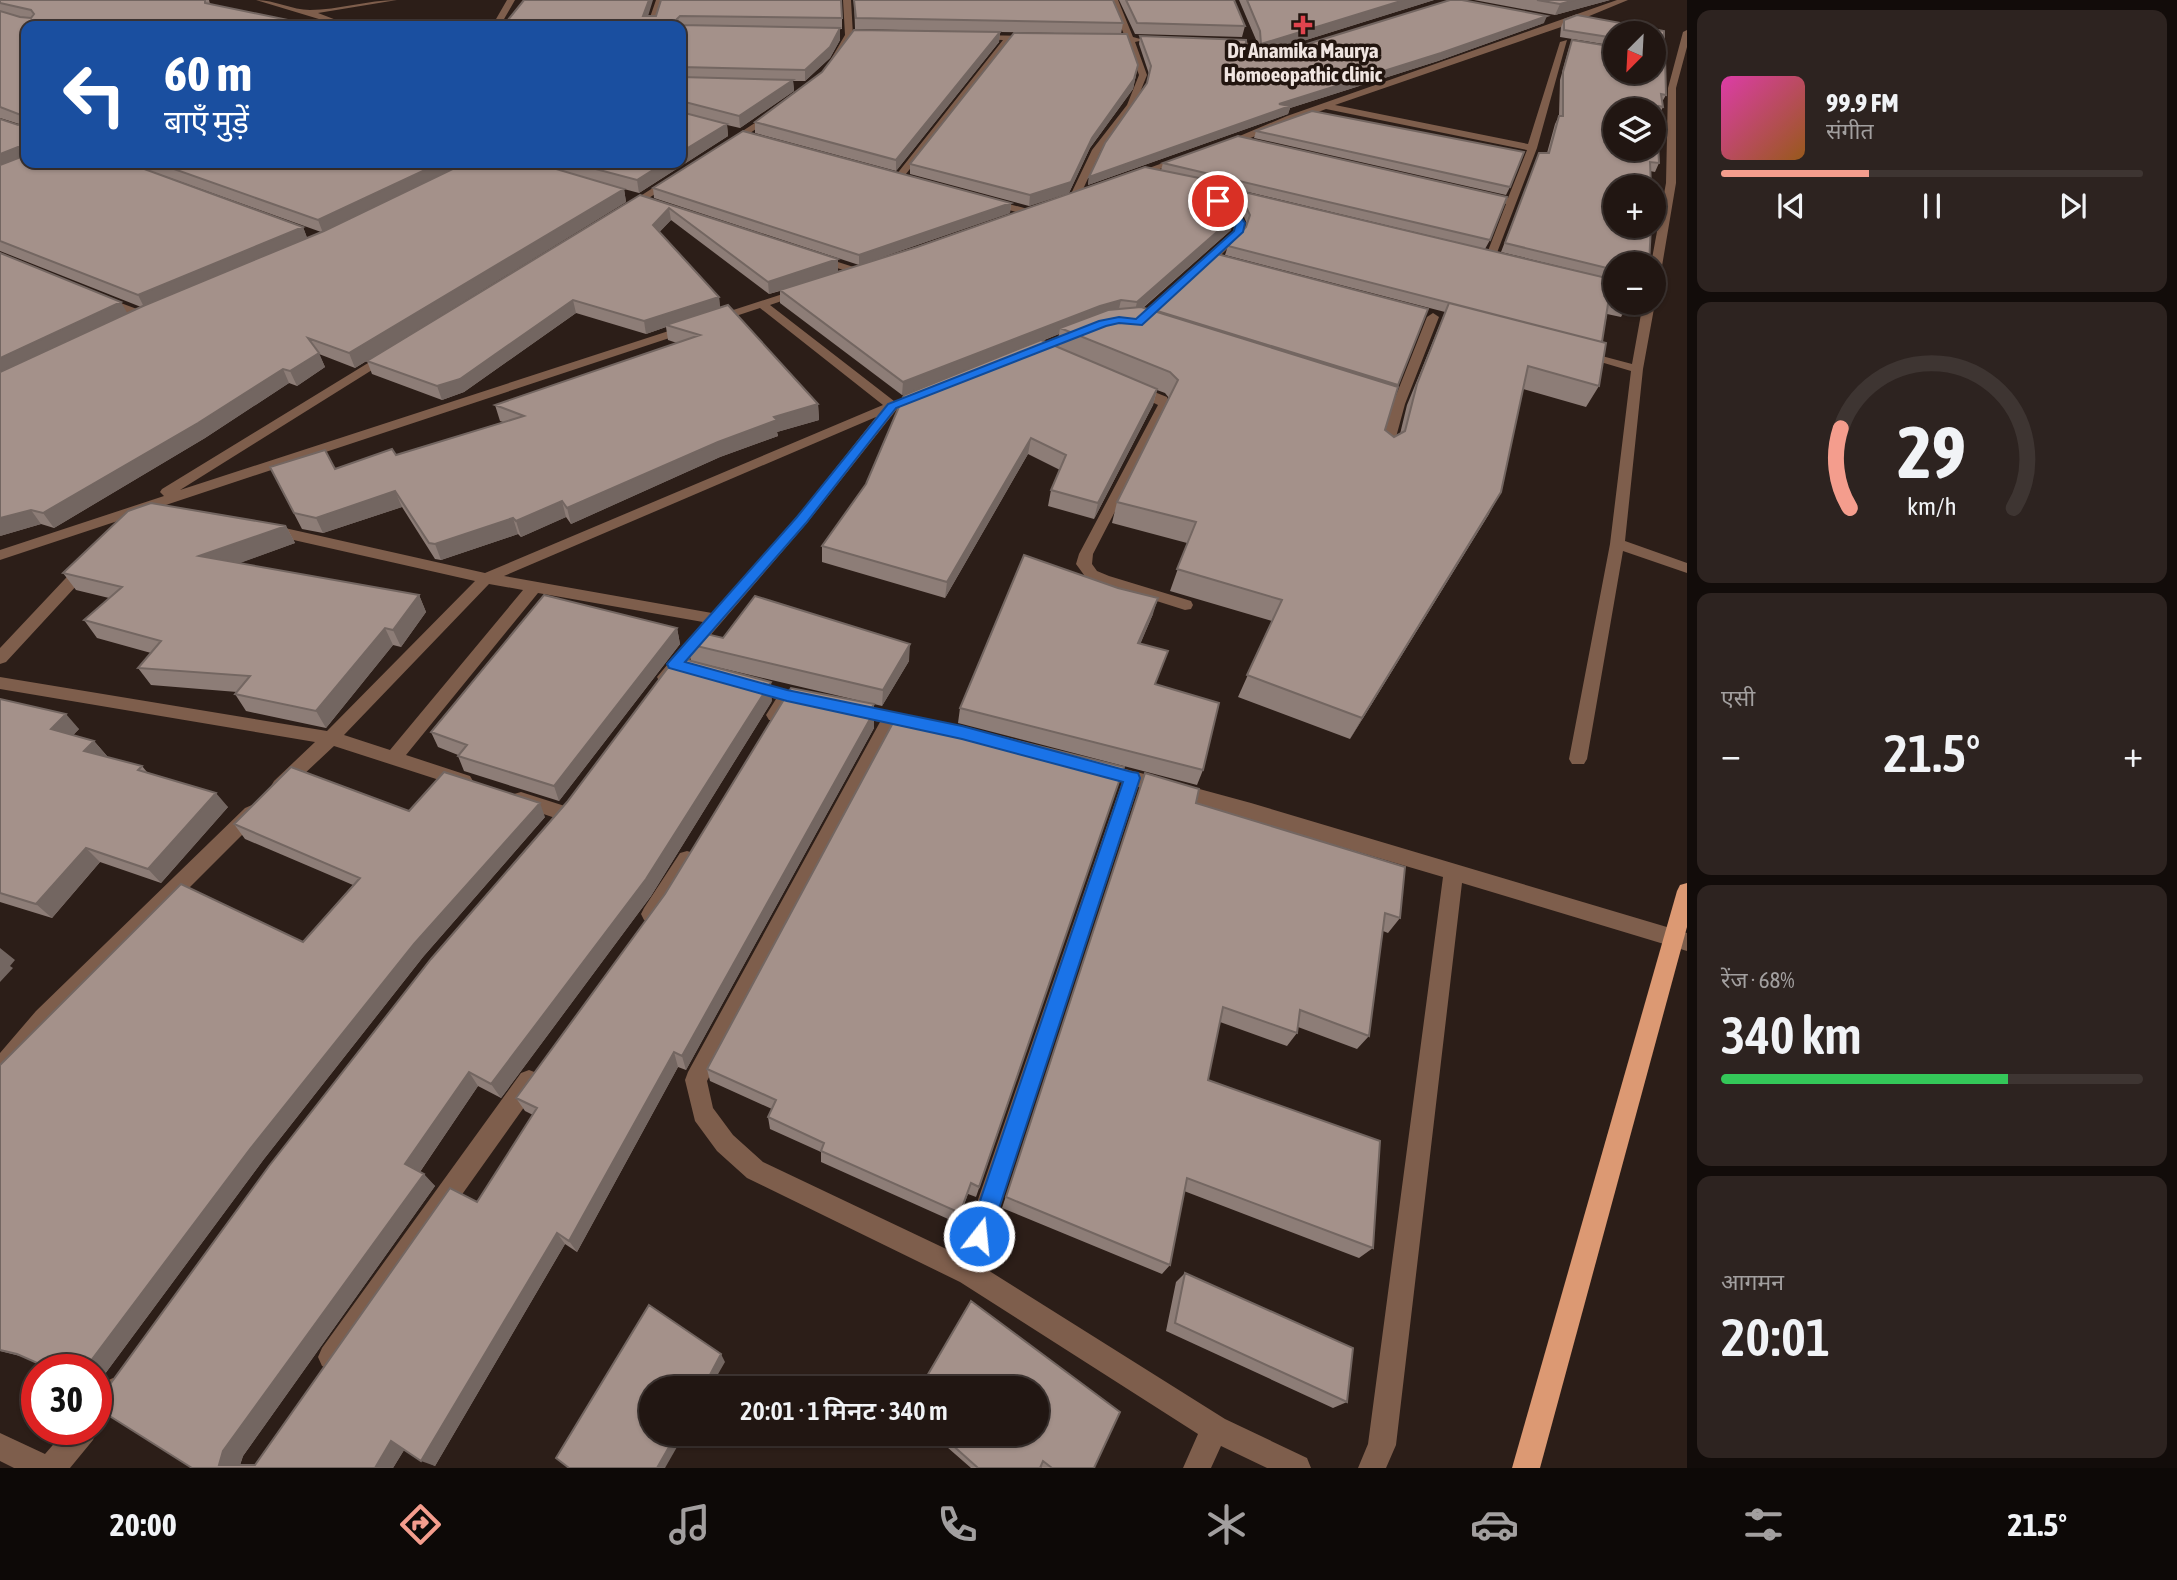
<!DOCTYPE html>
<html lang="hi">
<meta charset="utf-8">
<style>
:root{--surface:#211612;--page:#2d2320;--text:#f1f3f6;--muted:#a29f9f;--line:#3e3532;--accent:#f49d8d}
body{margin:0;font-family:"Asap Condensed","Noto Sans Devanagari",sans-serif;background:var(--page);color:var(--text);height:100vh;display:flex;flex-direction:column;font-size:26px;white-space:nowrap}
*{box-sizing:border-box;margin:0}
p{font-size:23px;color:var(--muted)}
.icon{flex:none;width:38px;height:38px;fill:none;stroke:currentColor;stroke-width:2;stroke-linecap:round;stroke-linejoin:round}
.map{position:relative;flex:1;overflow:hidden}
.sheet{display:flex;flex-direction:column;gap:10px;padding:10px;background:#120c0a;width:490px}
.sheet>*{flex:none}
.top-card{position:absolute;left:21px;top:21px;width:665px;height:147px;border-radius:14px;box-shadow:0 2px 5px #0004,0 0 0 2px var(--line);background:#1a4fa0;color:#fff;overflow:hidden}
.needle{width:46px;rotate:204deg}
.controls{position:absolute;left:1603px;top:21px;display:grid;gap:14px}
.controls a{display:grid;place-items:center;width:63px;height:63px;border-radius:50%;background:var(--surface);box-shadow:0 2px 5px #0004,0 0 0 2px var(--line);font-size:35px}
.speed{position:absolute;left:21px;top:1354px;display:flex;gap:14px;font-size:35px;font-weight:700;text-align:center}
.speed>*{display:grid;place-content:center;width:91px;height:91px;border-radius:50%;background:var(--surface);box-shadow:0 2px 5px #0004,0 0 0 2px var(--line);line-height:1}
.speed .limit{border:10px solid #d22;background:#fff;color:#111}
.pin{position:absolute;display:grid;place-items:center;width:60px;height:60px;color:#fff;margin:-30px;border:4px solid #fff;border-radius:50%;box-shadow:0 2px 7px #0007}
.me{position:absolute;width:77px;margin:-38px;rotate:16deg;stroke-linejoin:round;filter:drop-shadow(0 0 5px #0008)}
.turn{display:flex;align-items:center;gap:24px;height:147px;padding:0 28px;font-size:32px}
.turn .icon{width:91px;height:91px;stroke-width:2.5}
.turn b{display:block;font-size:49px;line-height:60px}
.big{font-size:52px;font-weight:600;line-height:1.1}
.sheet .card{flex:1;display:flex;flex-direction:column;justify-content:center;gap:10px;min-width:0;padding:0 24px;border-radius:14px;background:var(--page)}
.sheet .dial{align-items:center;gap:0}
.dial svg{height:182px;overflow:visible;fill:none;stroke:var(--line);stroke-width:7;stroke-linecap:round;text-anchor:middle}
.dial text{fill:var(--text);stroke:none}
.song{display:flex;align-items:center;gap:21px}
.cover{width:84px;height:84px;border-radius:10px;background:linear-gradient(135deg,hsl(320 70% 55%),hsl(30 70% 35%))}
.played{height:7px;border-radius:4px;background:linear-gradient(90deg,var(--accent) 35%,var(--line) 35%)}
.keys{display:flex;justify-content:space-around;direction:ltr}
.heat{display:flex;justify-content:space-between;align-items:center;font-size:38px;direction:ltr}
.charge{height:10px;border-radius:5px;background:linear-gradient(90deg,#34c759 68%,var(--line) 0)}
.trip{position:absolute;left:639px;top:1376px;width:410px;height:70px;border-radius:35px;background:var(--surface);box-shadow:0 2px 5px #0004,0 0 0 2px var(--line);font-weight:600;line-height:70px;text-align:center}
.tabs{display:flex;height:112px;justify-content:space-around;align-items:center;background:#0d0907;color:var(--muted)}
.tabs .icon{width:49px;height:49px}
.tabs .current{color:var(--accent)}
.tabs b{font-size:32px;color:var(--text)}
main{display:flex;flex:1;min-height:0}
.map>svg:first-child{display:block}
</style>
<main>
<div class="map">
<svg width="1687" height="1468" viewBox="0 0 1687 1468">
<rect width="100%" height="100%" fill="#2c1e18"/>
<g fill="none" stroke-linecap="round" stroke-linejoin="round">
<path fill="#7e5e4c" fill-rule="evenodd" d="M256,0C275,0 292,10 310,10C338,10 368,0 397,0L318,13L352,26H342Z
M507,0H515L500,26H492Z
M656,0H664L655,26H647Z
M843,0H851L853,35L835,61L831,59L845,35Z
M1110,0H1118L1133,37L1144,40L1135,42L1147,75L1135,105L1101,150L1079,198L1074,201L1069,198L1092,150L1127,105L1139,75L1127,41L1103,39L1125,37Z
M1617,0H1628L1570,24L1335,105L1528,144L1560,42L1567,40L1537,148L1495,258L1486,256L1506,204L1477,196L1482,193L1508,198L1527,150L1326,109L1224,148L1216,146L1287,116Z
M1687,30V47L1676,88V183L1660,278L1654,281V264H1651L1666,183L1668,88L1683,32Z
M974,35L1033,36L1037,38L1012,40L902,179H896V175L1003,40L977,39Z
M1251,41L1255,43L1256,59L1269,56L1272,60L1249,65L1247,43Z
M770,113L777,115L729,147L721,145Z
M1182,156L1190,158L1135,178L1127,176Z
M670,177L678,179L629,211L620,209Z
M987,198L1035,211L1036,213L1031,216L983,203V199Z
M1214,198H1222L1245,223L1242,234L1220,256L1239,263L1234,266L1214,261L1142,324H1134V320L1233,231L1235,223L1214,202Z
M816,255L863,270L865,272L859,275L812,260L811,258Z
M801,288L807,291L805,293L770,305L894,401L901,399L907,403L897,409L807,523L671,681H659L657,677L703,622L538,593L406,755L470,776L473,781L470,786L464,788L334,746L286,791L280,793L274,791L271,786L274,781L315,742L0,689V677L327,731L475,581L267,534L260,529L262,526L267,524L485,573L883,405L760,308L0,560V550L164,496L160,492L162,489L386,352L396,355L180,490ZM876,417L797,517L712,613L504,576ZM489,584L523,590L390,750L344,735Z
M102,296L145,312L154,309L160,312C142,327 117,309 98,301V297Z
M1654,302L1655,303L1643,369L1625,541L1687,563V573L1623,551L1587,759L1584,764H1572L1569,759L1610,544L1631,371L1577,355L1583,351L1632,364L1643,303Z
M1433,313L1439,317L1405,404L1392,452L1390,455H1380L1378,452L1392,406L1365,395L1371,391L1395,398L1427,317Z
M1076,329L1086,332L1031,355L1021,352Z
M1134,384L1167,397L1170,405L1093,554L1092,564L1097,571L1109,576L1191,601L1193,605L1191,609L1185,610L1087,579L1076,564L1079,554L1158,405L1130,391V385Z
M85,562L90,563L93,567L90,571L6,662L0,664V648L80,563Z
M748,679L793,692L795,696L781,720H769L766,715L776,699L742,689L740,685L742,681Z
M852,704L972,728L978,730L981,735L978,740L972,742L896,726L707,1081L713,1108L733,1135L763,1162L961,1256L972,1217L1122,782L1094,774L1091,769L1094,764L1100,762L1251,803L1687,933V951L1462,883L1396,1445L1386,1468H1358L1368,1444L1443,877L1138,787L996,1217L983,1267L1225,1419L1307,1458L1311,1468H1267L1221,1446L1211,1468H1183L1198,1434L960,1282L747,1178L717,1151L695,1121L685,1080L688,1072L880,722L846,715L843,710L846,705Z
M521,792L571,808L573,813L571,818L564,821L514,804L512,799L514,794Z
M252,805L259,808L261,813L259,818L52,1025L8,1078L0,1081V1053L36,1011L245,808Z
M687,851L694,853L697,859L694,865L658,920L651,923L644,920L641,914L644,908L680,853Z
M529,1070L537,1073L540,1081L537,1089L340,1366L331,1370L322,1366L318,1357L322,1348L521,1073Z
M113,1378L122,1382L126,1391L106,1424L96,1427C96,1407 91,1387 113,1378Z
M96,1429L97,1430L93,1440L70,1468H14L0,1461V1433L45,1454L66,1430Z"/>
<path fill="#dc9973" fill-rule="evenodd" d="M1687,883V927L1540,1468H1512L1677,891L1680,885Z"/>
</g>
<path fill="#8d7d77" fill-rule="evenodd" d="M0,0H209L210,4L26,26V163L303,227L307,238L321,232L128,163H681V26L648,16L842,18V29H840V40L830,58L805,81H793L794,91L740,128L727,125L728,136L639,193L624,189L626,202L355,368L319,354L325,367L297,386L289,383L205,438L54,528L41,524L0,536L127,314L141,307L0,251V119L18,125L19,124L0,118Z
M854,0H1113L1123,23L1121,34L1136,75L1133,89L1090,148L1069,193L1029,206L910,174V164L1109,34L1000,32L999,42L896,171L755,133V122L988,32L855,29Z
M1119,0H1234L1245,26L1242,37L1135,34Z
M1239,0H1434L1258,55L1257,42Z
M1474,0H1610L1555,15Z
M1577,15L1660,54L1659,55L1666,95L1662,102L1663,107L1660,113L1662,145L1659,151V163L1655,172L1650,171L1615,264V303L1626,308L1621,317L1607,314L1602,342L1599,386L1586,407L1523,389L1489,514L1350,739L1238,697L1272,621L1170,591L1187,543L1112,523L1117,502L1169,398L1165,393L1157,390L1153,405L1094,519L1048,506L1051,490L1060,470L1028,454L945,598L822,562V546L955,375L902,395L780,303V291L769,294L671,220L659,232L719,297L720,308L818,404L819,420L777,432L778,436L720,457L571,524L566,517L521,537L518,534L441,560L435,559L402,507L323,533L302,529L278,483L396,455L503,422L500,421L495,405L677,343L668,340L666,327L646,334L576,313L464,392L442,400L372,374L367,361L640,195L838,259V271L859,265L654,198L653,188L1011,203L1010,213L868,262L1161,170L1163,163L1490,240L1485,249L1202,181L1231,230L1143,308L1153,311L1154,310L1428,309L1398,386L1385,430L1394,437L1400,434L1407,405L1445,312L1225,255L1228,246L1246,227L1247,224L1242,212L1224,197L1227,188L1595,275L1501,252L1539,153H1547L1555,124L1559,116L1560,80L1569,48L1572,40L1654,72L1615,33V46L1560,37L1561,27L1564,20ZM1059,334L1056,347L1042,341Z
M1544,23L1438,61L1290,108L1288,114L1088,185L1089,177L1147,83L1149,74L1139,44L1140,36L1247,56L1255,60Z
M1256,131L1510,187L1506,195L1254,138Z
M286,526L295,543L239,563L419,595L426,612L401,647L393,645L326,728L246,711L235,694L237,692L151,685L138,668L151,653L97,638L84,620L109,598L76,590L63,573Z
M1153,614L1140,644L1156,685L1203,770L1197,785L958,723L960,708Z
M677,628L680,644L559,801L464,771L458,756V755L438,747L431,732Z
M723,638L909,661L882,706L874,704V728L686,1070L678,1067L577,1252L565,1244L435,1466L404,1450L393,1468H192L97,1408L772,701L651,896L501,1098L478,1086L420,1172L435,1186L243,1456L240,1465H255L477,1202L533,1115L525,1111L516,1098L865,702L691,661L688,644Z
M0,699L79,729L73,735L94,741L107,756L106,757L142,766L147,772L228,807L161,883L100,862L52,918L0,902Z
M949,734L1124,767L976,1197L968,1194L957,1223L821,1162V1152L770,1129L768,1117L772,1109L710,1081L707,1069Z
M1140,789L1196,803L1400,918L1388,933L1383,931L1369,1036L1357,1049L1298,1027L1297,1033L1287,1046L1220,1022L1208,1080L1373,1248L1359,1258L1184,1191L1170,1265L1162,1274L1002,1208Z
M409,811L545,817L423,957L264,1159L96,1386V1370L24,1357L0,1351V1065L303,942L353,885L245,839L234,824Z
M1185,1273L1347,1402L1333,1408L1166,1331L1176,1282Z
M931,1433H1036L1094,1468H1042L1040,1467V1468H971Z"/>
<path fill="#736661" d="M649,0H653L645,26L643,16Z
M1404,0H1434L1258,55L1261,44Z
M1575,0H1610L1555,15L1560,4Z
M1547,16L1544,23L1438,61L1290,108L1288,114L1088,185L1089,177L1279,104Z
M840,28V40L830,58L805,81V70Z
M1000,32L999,42L896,171V160Z
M1664,46L1660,54L1654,56L1655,48Z
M1138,65L1133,89L1090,148L1069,193L1029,206L1030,195L1092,138Z
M793,80L794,91L740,128L739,116Z
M727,124L728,136L639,193L637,180L664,163H681V152Z
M18,147L25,160L0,169V154Z
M440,163H470L323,233L318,220Z
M624,189L626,202L355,368L349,353Z
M1011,203L1010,213L859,265V255Z
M669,208L671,220L655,237L653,225Z
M1234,217L1231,230L1134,315L1137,302Z
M303,227L308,240L145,309L138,295Z
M838,259V272L769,294L768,282Z
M719,297L720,310L666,325V327L646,334L644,321Z
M573,300L576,313L464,392L442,400L437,386Z
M1121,300L1118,313L1060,328L1059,334L902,395L903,382L1100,306Z
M121,302L129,316L0,377V358Z
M319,353L325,367L297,386L290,371Z
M283,369L289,383L205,438L54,528L43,513Z
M1157,389L1153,405L1094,519L1098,503Z
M818,404L819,420L777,432L778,436L720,457L571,524L567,508L774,417Z
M1031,438L1028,454L945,598L947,582Z
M395,491L402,507L323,533L316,518Z
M1501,492L1489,514L1350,739L1362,718Z
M562,501L566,517L521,537L516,521Z
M31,510L41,524L0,536V518Z
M513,518L518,534L441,560L435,544Z
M286,526L295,543L210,574L199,556Z
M419,595L426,612L401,647L393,630Z
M1158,598L1153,614L1134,659L1138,643Z
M385,628L393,645L326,728L316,711Z
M677,628L680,644L559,801L554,786Z
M910,644L909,661L882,706L883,690Z
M771,682L772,701L651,896L501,1098L491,1084Z
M874,704V728L686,1070L682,1056Z
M66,714L79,729L65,744L51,729Z
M94,741L107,756L97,766L84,751Z
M216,793L228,807L161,883L148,869Z
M540,803L545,817L423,957L264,1159L96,1386V1370H84L250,1149L414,944Z
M86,848L100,862L52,918L36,904Z
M0,948L15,960L10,966L13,968L0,982Z
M674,1052L678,1067L577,1252L569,1241Z
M469,1072L478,1086L417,1176L405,1164Z
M424,1174L435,1186L243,1456L239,1468L219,1465L223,1451Z
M557,1233L565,1244L435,1466L421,1461Z
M721,1354L725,1362L710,1388H703Z
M677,1433H685L665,1468H657Z
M391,1441L406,1447L393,1468H375Z"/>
<path fill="#a4918a" stroke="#736661" stroke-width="2" fill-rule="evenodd" d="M0,0H205V3L317,26H26V147H18L0,154V119L18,125L22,123L21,115L0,107V11L20,17L31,18L34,14L31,10L0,3Z
M524,0H649L643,16H656L661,0H841L842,18L680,16L677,19L680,25L840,28L830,47L805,70L681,67V26H503Z
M854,0H1113L1123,23L856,18Z
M1126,0H1234L1245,26L1137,23Z
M1247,0H1404L1261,44L1260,31Z
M1450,0H1462L1547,16L1441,53L1279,104L1290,106L1089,177L1105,143L1147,83L1151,66L1140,36L1246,40L1247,56L1255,60Z
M1537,0H1575L1560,4Z
M1577,15L1664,31V46L1655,48L1656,54L1665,56L1666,95L1661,94L1663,107L1659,106L1662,145L1658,144L1659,163L1650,162L1651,187H1615V226H1651L1649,264H1615V270L1505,243L1539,153H1549L1559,116H1563V72L1572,40L1615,47V72H1654V33H1615V38L1564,30V20ZM1615,110H1654V149H1615Z
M854,30L1000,32L896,160L755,122L822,72Z
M1014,33L1127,34L1138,65L1134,79L1092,138L1071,182L1030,195L910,164Z
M681,77L793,80L739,116L681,101Z
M1312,111L1524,152L1510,187L1256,131Z
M681,112L727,124L681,152Z
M743,131L1011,203L859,255L653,188Z
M1238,136L1507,197L1490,240L1163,163Z
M26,155V163H128L303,227L138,295L0,241V165Z
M157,163H440L318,220Z
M465,163H536L624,189L349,353L308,338L319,353L290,371L283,369L198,423L43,513L31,510L0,518V372L143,306L324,231Z
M573,163H664L637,180Z
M1145,167L1199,178L1236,211L1234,217L1137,302L1121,300L1100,306L903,382L780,290L917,247Z
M1227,188L1615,280V303H1627L1626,308L1608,304L1602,342L1228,246L1246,227L1250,215L1244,203Z
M640,195L838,259L768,282L669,208L653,225L719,297L644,321L573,300L460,379L437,386L367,361Z
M0,253L121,302L0,358Z
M1217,254L1428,309L1398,385L1154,310Z
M1449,303L1606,343L1599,386L1528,366L1501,492L1362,718L1247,675L1282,600L1177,569L1196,522L1117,502L1178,380L1170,372L1060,328L1108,310L1141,307L1398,387L1385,430L1394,437L1405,431L1417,384Z
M728,305L818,404L774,417L777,420L718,442L567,508L562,501L516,521L513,518L435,544L429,543L395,491L316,518L294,513L270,467L325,450L335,469L392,449L396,455L524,416L495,405L700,335L666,325Z
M1041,340L1157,389L1098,503L1051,490L1066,455L1031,438L947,582L822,546L866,484L904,395Z
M151,503L286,526L199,556L419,595L393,630L385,628L316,711L235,694L250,676L138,668L161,641L84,620L122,587L63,573L128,511Z
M1024,555L1118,588L1158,598L1138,643L1168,651L1155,684L1219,703L1203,770L960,708Z
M544,595L677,628L554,786L458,756L467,745L431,732Z
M755,596L910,644L883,690L688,644L698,632L723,638Z
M676,657L771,682L646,879L491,1084L469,1072L405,1164L424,1174L223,1451L219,1465H255L450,1188L477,1202L537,1108L516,1098L665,894L791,688L874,704L871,709L875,710L682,1056L674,1052L569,1241L557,1233L421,1461L391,1441L375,1468H192L97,1408L107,1395L103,1394L269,1166L431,959L567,802Z
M0,699L66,714L51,729L94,741L84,751L142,766L138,770L216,793L148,869L86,848L36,904L0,893Z
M895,719L949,734L953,725L1124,767L979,1187L971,1183L960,1213L821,1151L824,1143L768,1117L776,1100L707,1069Z
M291,767L409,811L444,772L540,803L414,944L250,1149L84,1370H53L17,1354L0,1350V1065L181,884L303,942L360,878L234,824Z
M1145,773L1199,789L1196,803L1405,867L1400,918L1385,913L1369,1036L1300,1010L1297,1033L1223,1007L1208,1080L1380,1141L1373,1248L1187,1178L1170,1265L1006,1197Z
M1185,1273L1353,1348L1347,1402L1175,1323Z
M971,1301L1120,1412L1094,1468H1052L1043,1461L1040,1468H978L939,1433H1036V1388H920Z
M649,1305L721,1354L703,1388H651V1433H677L657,1468H569L556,1458Z"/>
<path fill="#1a73e8" stroke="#114b97" stroke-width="2" d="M1215,199C1227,199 1239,213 1245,223L1243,232L1142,325L1119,323L1106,326L896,408L806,523L685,662L787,690L962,726L1132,772L1138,773L1140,778L990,1236L987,1243L979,1247L971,1243L968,1236L1123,782L962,739L787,701L669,668L667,664L797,517L888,404L1099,321L1119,317L1136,319L1234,231L1236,223L1215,203Z"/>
<path fill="#e0444e" stroke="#22150f" stroke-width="2.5" d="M1299.5 14.5h7v7h7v7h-7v7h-7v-7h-7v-7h7z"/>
<g text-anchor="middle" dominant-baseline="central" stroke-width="7" stroke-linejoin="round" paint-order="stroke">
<g font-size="21" font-weight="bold" fill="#f0e5e1" stroke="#22150f">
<text x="1303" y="50">Dr Anamika Maurya<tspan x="1303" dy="24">Homoeopathic clinic</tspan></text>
</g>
</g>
</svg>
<div class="controls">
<a><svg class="needle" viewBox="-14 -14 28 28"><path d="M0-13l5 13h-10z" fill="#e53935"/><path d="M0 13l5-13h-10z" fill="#a29f9f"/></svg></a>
<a><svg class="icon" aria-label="layers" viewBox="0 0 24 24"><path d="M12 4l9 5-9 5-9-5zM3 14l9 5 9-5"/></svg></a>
<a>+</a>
<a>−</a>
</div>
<div class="speed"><div class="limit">30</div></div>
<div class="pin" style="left:1218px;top:201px;background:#d93025"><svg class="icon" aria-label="arrive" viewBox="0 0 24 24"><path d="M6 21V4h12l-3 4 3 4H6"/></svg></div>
<svg class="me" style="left:979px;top:1236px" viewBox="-20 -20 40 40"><circle r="17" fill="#1a73e8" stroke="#fff" stroke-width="3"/><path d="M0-11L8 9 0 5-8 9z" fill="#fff"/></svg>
<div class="trip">20:01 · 1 मिनट · 340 m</div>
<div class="top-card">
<div class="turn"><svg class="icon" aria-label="left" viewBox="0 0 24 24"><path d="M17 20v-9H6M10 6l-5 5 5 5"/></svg><div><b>60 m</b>बाएँ मुड़ें</div></div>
</div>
</div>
<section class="sheet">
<div class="card">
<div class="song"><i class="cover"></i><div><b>99.9 FM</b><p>संगीत</p></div></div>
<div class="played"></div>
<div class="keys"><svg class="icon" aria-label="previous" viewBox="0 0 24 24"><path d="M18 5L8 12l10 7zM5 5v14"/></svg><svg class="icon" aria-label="pause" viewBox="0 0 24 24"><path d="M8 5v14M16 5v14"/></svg><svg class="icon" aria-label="next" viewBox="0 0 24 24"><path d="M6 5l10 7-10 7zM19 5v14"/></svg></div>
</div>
<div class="card dial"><svg viewBox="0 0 100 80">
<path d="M14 69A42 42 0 1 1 86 69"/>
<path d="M14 69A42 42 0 0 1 10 34" stroke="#f49d8d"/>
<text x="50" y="56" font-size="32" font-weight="700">29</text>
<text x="50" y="72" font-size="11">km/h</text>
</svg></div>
<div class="card"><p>एसी</p>
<div class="heat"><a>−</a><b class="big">21.5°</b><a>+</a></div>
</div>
<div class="card"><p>रेंज · 68%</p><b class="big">340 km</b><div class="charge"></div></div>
<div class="card"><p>आगमन</p><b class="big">20:01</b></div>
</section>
</main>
<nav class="tabs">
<b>20:00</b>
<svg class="icon current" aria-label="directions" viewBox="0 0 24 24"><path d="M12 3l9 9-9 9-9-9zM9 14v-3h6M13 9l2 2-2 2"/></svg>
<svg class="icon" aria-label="music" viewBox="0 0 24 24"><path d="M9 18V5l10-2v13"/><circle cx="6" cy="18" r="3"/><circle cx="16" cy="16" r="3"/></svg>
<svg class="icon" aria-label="phone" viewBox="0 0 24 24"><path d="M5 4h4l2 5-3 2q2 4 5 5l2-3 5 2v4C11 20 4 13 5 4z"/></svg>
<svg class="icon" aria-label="climate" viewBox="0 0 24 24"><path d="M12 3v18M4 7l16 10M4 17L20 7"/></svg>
<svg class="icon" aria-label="car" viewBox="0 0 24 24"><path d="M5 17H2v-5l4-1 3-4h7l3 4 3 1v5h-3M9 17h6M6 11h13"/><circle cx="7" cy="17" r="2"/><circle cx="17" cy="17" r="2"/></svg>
<svg class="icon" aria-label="filters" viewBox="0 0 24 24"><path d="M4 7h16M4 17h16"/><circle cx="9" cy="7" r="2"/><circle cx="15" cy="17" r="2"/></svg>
<b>21.5°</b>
</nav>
